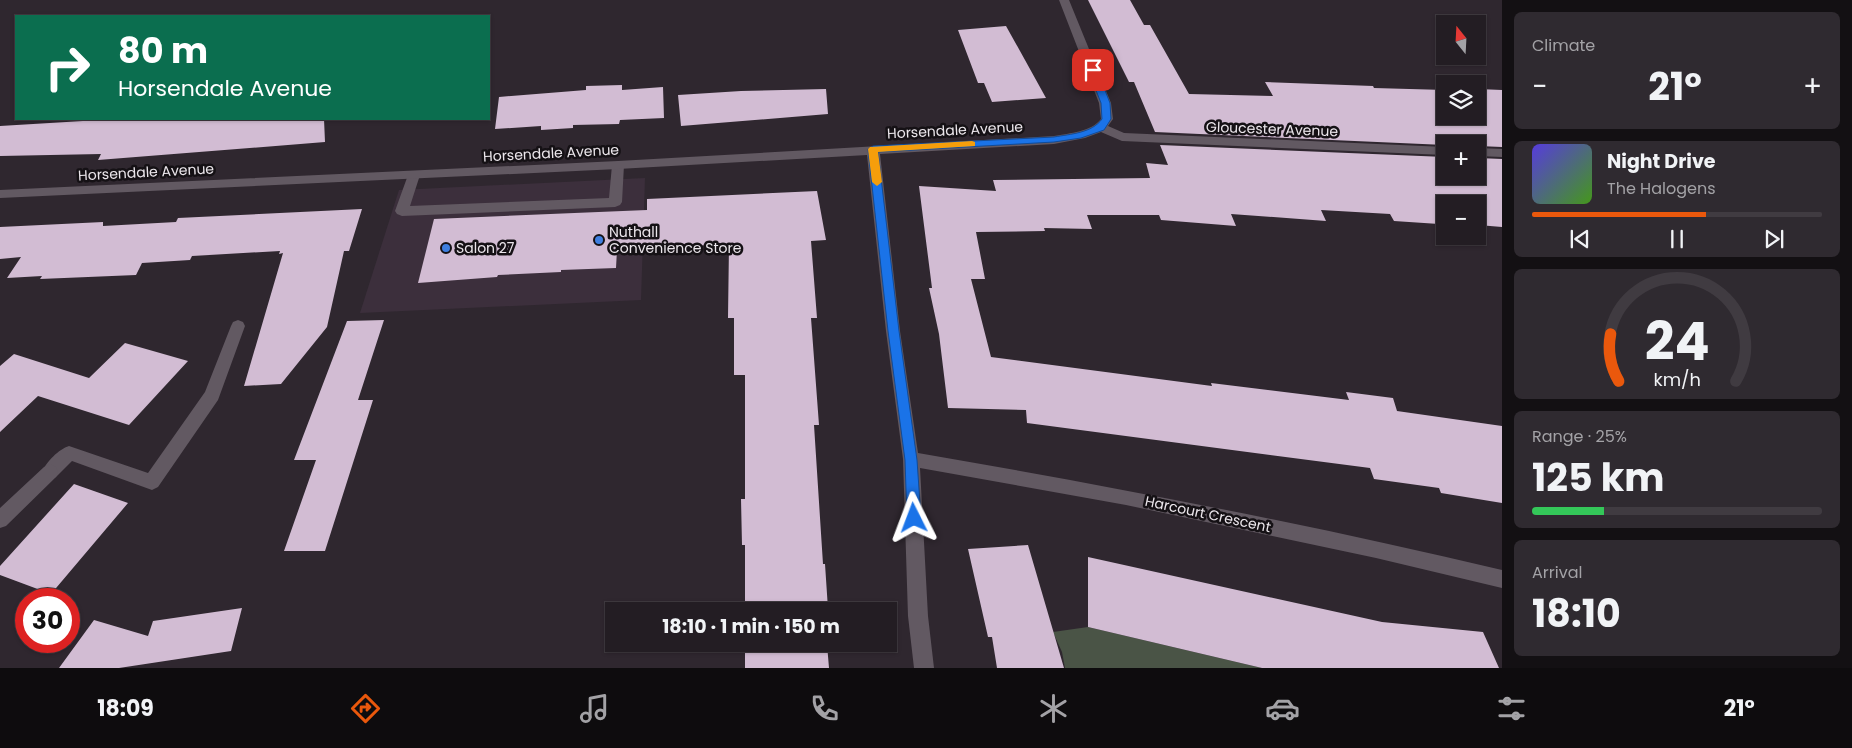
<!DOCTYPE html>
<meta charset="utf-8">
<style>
:root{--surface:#231d23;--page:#2f2a30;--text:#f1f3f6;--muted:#a3a2a6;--line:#403b41;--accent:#ea580c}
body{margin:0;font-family:Poppins,sans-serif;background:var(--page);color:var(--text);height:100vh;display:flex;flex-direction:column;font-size:19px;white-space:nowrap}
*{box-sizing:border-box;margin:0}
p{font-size:16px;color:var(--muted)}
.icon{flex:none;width:28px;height:28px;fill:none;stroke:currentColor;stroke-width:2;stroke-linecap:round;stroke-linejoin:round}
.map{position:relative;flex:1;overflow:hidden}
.drawer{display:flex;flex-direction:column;gap:12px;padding:12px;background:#131013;width:350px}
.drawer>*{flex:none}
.hud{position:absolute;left:15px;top:15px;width:475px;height:105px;border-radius:0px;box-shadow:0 1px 4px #0004,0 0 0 1px var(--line);background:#0b6e4f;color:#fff;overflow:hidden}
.needle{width:32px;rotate:342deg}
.fabs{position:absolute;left:1436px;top:15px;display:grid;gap:10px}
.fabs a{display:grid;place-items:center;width:50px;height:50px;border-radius:0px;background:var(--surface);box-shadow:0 1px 4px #0004,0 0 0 1px var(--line);font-size:25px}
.speed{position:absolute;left:15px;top:588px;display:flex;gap:10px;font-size:25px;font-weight:700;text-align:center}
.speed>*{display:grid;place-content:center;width:65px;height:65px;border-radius:50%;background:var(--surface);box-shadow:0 1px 4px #0004,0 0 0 1px var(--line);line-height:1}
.speed .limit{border:8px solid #d22;background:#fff;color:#111}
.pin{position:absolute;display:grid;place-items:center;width:42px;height:42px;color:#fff;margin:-21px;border-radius:10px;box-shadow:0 2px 8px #0006}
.me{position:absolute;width:55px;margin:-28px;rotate:357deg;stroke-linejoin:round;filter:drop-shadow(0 0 4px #0008)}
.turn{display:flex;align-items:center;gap:18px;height:105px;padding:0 20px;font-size:22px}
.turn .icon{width:65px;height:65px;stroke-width:2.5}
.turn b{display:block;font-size:35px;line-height:42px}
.big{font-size:38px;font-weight:700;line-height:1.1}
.drawer .tile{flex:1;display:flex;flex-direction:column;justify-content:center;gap:8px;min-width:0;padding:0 18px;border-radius:8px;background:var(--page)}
.drawer .dial{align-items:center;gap:0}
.dial svg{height:130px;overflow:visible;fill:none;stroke:var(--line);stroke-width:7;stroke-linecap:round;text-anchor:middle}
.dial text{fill:var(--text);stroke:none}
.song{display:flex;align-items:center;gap:15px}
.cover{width:60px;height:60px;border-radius:8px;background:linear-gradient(135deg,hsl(250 70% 55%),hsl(100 70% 35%))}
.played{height:5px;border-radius:2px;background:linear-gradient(90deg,var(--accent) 60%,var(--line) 60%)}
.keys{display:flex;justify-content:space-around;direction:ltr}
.heat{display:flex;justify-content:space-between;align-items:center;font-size:28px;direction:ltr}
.charge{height:8px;border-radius:4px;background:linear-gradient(90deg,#34c759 25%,var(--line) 0)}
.trip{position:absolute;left:605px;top:602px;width:292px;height:50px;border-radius:0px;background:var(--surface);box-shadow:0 1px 4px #0004,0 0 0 1px var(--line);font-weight:700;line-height:50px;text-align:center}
.tabs{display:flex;height:80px;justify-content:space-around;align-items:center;background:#0e0c0e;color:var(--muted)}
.tabs .icon{width:35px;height:35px}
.tabs .on{color:var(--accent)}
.tabs b{font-size:22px;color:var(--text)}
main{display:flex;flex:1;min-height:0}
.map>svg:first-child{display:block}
</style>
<main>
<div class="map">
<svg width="1502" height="668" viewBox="0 0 1502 668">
<rect width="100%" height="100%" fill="#2f272f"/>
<path fill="#3c2f3c" d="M645,178L641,300L360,313L399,190Z"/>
<path fill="#4a5446" d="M1088,627L1262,668H1065L1062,652L1053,632Z"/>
<path fill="#d2bcd3" d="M1088,0H1130L1144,25H1150L1189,94L1273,96L1265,82L1373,86L1374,88L1445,90V116H1478V89L1502,90V147L1478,146V144L1445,145L1155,132L1134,82H1129Z
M1006,26L1020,51L1046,98L992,102L984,83H978L958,30Z
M622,85V90L663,87L664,118L620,120L619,124L573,125V128L541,130V126L495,129L499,97L586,90V86Z
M826,89L828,114L681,126L678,95L741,91Z
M116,119H324L325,142L98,160L101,154L0,156V126Z
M1160,145L1445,157V176H1478V158L1502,159V227L1478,225V204H1445V223L1439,224L1394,221L1390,214L1321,210L1326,221L1231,214L1236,226L1161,220L1159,215H1087L1092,229L1044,228L1045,231L976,232L985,279H971L991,357L1212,386L1211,383L1349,400L1346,392L1393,398L1397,411L1502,426V503L1441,493L1439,488L1374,479L1370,468L1027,423L1026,410L948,408L939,334L929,288H932L919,186L996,191L993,180L1150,178L1146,163L1168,165Z
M817,191L826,240L811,241L817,318H811L819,425H814L823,564H825L828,609H825V611H745V545H742L741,499H745V375H734V318H728L729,244L617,250L616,268L561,270V272L498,275L497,277L418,283L434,219L647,210V199Z
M362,209L349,251H344L327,327L281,384L244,386L283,253L279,254L280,251L192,256L190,260L142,263L136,275L40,279L42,276L7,278L21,257L0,259V227L103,222V226L176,222L178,218Z
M384,320L358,400H373L325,551H284L316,460H294L347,321Z
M125,343L188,361L129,425L38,396L0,432V366L14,354L89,378Z
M74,484L128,503L51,594L0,575V566Z
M1028,545L1064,668H997L992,637H988L968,549Z
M1088,557L1382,622L1483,632L1499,668H1262L1088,627Z
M242,608L231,651L119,668H59L94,620L148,636L153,621Z
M745,644H827L829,668H745Z"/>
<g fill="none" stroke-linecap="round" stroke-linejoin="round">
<path fill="#625962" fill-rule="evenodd" d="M618,161L624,165L622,202L620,205L615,207L402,216L397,214L395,211L408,175L414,171L420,175L410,206L609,198L612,165Z
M238,320L243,322L245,326L218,400L158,487L152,490L72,461L56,477L50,480L44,477L42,472C46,462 59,449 69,446L148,473L205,392L231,326L233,322Z"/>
<path fill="#625962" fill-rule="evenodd" d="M1059,0H1069L1111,103L1113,119L1108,126L1124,133L1445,147V155L1122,141L1101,132L1085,138L1054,144L880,154L900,331L918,453C1115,487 1308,524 1502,570V588L1376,558L1126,505L920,468L928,616L934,668H914L908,616L903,459L886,331L867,155L618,169L0,198V190L618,161L1054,136C1070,133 1091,132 1101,119L1099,103Z
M1478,148L1502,149V157L1478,156Z
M50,464L56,467L58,472L56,477L6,526L0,528V508L44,467Z"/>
</g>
<path fill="#1a73e8" stroke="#114b97" d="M1093,68L1097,70L1110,103L1111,119L1104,130L1081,138L1054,142L878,152L899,331L917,460L921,518L919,523L914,524L909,523L907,518L905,460L888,331L868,149L873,146L1054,137C1071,134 1092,133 1102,119L1101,103L1088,70Z"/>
<path fill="#f59e0b" d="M972,141L975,142V146L878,152L882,182L877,186L872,182L868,149L870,147Z"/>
<g fill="#3f7fe0" stroke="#151115" stroke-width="2">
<circle cx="599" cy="240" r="5"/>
<circle cx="446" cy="248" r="5"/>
</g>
<g text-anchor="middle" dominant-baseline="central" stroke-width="5" stroke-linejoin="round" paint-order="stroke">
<g font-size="14" fill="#ebe6eb" stroke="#151115">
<text transform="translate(1272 129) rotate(2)">Gloucester Avenue</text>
<text transform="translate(955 130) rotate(-3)">Horsendale Avenue</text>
<text transform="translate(551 153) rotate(-3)">Horsendale Avenue</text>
<text transform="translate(146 172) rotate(-3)">Horsendale Avenue</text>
<text transform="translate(1208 514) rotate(12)">Harcourt Crescent</text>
</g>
<g font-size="14" fill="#ebe6eb" stroke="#151115" text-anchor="start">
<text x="609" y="232">Nuthall<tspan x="609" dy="16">Convenience Store</tspan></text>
<text x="456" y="248">Salon 27</text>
</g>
</g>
</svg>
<div class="fabs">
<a><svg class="needle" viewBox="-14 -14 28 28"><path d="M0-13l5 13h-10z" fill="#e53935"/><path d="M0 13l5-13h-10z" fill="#a3a2a6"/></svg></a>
<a><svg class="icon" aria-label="layers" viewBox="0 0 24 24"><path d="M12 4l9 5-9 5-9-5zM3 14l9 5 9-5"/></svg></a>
<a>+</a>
<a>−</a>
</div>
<div class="speed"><div class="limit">30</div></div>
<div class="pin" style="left:1093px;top:70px;background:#d93025"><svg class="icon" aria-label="arrive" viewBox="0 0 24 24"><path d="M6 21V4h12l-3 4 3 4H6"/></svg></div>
<svg class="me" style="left:914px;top:518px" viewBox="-20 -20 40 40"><path d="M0-17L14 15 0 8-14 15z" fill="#1a73e8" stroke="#fff" stroke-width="4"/></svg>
<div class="trip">18:10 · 1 min · 150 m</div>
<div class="hud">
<div class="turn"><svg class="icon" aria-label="right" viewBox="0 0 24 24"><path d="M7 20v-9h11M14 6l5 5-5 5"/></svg><div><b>80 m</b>Horsendale Avenue</div></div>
</div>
</div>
<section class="drawer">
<div class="tile"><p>Climate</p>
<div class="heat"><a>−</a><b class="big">21°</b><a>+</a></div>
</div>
<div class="tile">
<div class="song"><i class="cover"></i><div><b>Night Drive</b><p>The Halogens</p></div></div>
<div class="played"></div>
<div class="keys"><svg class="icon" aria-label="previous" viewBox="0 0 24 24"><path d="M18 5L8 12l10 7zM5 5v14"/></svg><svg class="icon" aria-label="pause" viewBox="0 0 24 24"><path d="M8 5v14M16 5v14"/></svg><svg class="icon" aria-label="next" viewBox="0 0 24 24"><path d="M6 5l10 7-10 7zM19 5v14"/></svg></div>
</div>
<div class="tile dial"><svg viewBox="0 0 100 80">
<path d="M14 69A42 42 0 1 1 86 69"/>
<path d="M14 69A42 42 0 0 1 9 40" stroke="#ea580c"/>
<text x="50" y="56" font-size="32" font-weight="700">24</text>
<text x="50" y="72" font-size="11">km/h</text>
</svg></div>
<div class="tile"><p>Range · 25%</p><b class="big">125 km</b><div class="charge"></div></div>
<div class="tile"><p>Arrival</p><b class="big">18:10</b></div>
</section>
</main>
<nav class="tabs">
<b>18:09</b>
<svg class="icon on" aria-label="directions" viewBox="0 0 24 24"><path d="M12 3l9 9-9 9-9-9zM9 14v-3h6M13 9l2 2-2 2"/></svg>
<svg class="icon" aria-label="music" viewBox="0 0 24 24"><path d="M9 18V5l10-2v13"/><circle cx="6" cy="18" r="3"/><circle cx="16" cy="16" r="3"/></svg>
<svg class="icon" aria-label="phone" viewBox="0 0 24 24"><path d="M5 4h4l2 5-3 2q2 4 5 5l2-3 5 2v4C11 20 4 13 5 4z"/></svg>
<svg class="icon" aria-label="climate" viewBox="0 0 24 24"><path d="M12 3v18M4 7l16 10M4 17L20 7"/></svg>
<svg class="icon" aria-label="car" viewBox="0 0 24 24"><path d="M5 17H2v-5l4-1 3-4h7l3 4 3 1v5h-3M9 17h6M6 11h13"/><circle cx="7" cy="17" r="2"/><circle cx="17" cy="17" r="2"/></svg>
<svg class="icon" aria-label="filters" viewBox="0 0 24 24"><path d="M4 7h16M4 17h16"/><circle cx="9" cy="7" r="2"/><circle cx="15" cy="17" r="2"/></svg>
<b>21°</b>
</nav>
